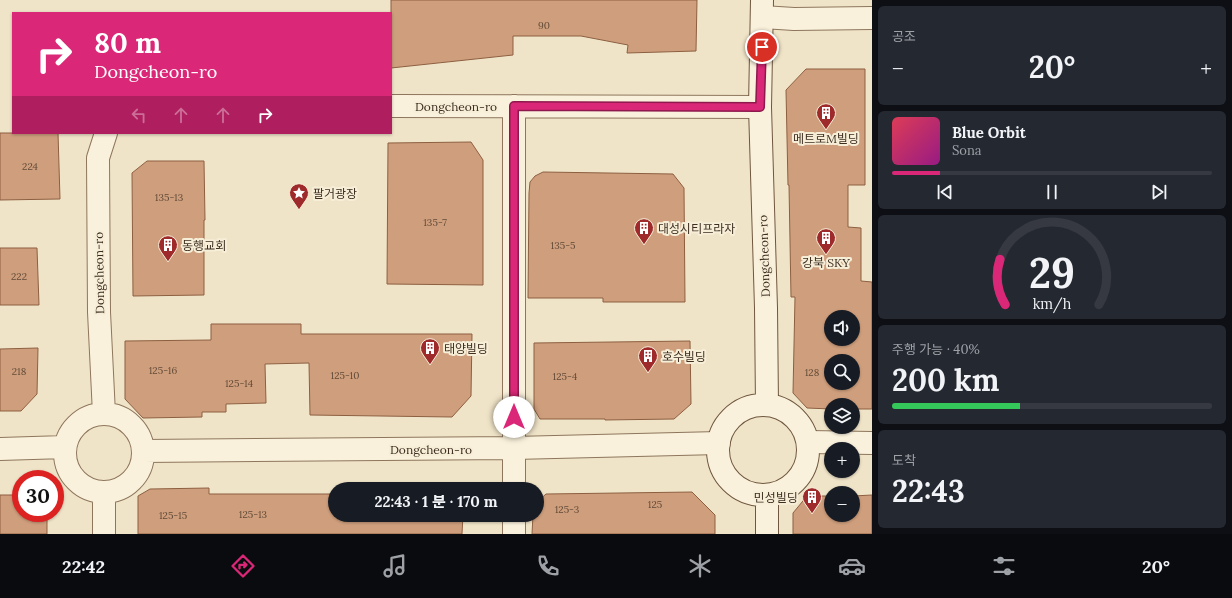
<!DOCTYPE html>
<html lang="ko">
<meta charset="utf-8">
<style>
:root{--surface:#171b24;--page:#242831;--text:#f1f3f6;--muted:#9ea1a6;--line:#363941;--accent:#db2777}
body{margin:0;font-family:Lora,"Noto Sans KR",serif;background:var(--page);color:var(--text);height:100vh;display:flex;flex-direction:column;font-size:15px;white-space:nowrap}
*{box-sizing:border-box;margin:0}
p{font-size:13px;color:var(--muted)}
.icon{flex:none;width:22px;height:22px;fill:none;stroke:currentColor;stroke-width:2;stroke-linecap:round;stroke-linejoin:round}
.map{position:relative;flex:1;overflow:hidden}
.panel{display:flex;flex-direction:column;gap:6px;padding:6px;background:#0d0f14;width:360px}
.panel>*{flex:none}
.guide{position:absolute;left:12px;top:12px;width:380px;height:122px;border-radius:0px;box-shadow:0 1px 3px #0004;background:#db2777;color:#fff;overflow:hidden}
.buttons{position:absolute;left:824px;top:310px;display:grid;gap:8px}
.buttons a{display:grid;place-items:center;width:36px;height:36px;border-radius:50%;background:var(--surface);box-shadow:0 1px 3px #0004;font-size:20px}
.speed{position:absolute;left:12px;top:470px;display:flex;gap:8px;font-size:20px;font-weight:700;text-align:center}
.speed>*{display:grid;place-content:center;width:52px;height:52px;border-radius:50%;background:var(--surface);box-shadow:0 1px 3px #0004;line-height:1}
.speed .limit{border:6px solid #d22;background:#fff;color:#111}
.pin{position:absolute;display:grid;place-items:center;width:34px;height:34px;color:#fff;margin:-17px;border:2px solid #fff;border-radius:50%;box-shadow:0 1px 4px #0007}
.me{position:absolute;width:44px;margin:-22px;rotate:0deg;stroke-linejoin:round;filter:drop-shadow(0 0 3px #0008)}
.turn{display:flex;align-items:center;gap:14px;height:84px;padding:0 16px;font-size:18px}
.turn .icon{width:52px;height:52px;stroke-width:2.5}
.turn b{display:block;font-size:28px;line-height:34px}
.lanes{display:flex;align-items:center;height:38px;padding:0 16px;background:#0003;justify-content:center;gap:20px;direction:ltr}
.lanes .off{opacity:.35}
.big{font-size:30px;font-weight:800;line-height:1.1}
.panel .tile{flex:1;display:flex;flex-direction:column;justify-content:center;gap:6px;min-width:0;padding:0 14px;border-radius:6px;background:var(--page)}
.panel .dial{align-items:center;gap:0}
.dial svg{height:104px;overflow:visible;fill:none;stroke:var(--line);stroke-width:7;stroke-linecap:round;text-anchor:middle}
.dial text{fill:var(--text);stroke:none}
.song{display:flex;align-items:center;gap:12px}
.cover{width:48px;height:48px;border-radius:6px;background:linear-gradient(135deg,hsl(350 70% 55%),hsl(310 70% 35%))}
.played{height:4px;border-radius:2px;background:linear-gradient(90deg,var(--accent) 15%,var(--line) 15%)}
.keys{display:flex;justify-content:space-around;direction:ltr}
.heat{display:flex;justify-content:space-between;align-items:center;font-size:22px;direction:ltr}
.charge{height:6px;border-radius:3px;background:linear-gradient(90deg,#34c759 40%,var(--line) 0)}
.trip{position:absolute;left:328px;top:482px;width:216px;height:40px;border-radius:20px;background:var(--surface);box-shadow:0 1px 3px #0004;font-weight:800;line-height:40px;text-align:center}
.dock{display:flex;height:64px;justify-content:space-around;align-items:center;background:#090b0e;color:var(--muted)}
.dock .icon{width:28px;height:28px}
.dock .active{color:var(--accent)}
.dock b{font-size:18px;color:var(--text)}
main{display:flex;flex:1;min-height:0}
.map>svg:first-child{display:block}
</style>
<main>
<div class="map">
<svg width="872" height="534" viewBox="0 0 872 534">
<rect width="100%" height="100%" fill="#f0e4c8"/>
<path fill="#cf9f7d" stroke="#8d5f41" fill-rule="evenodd" d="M391,0H697L696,51L627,53L628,45L581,36H513V55L391,68Z
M806,69H865V185H848V227L861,228V281L872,282V409H853V405H831V409L807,408L793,393L795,297H791L789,185H788L786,90ZM831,317H853V339H831ZM831,361H853V383H831Z
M0,133H58L60,199L0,200Z
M471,142L483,160V285L387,284L388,143Z
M147,161H204L205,220H204V295L133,296L132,173Z
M543,172L673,174L684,188L685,302H603V298H528L529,193L530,182L535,176Z
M0,248H37L39,305H0Z
M211,324H301V334H472L471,396L452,417L310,415L309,363L265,364L266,403L226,404V412H202V417L143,418L125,399V341L211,340Z
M690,341L691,404L674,419L605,420V419H540L534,409V343Z
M38,348L37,394L21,411H0V349Z
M209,488V494H335V515H463L462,534H138V496L150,489Z
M692,492L715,515V534H532L533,515H537V502L546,494Z
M0,495H21V513H47V534H0Z
M872,495V534H793V513L807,496H831V515H853V496Z"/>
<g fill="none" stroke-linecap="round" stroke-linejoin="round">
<defs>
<path id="street" d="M762,17L794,19L872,18
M391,106L760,107
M65 453a39 39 0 1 1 78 0a39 39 0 1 1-78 0Z
M104,414L99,312L98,158L106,133
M808,442L872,443
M0,449L65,447
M143,451L514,448L719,443
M514,489V106
M104,534V493
M514,534V515"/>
<path id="secondary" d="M762,0L760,107L766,308L767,405
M718 450a45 45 0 1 1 90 0a45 45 0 1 1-90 0Z
M767,495V534"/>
</defs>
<use href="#street" stroke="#8d765c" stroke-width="24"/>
<use href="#secondary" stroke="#6f573f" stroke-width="24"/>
<use href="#street" stroke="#faf1dc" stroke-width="22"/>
<use href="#secondary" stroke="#faf1dc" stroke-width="22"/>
</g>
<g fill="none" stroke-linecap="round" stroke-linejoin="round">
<defs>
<path id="route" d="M514,417V106L760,107L762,47"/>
</defs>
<use href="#route" stroke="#8e194d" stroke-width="10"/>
<use href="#route" stroke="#db2777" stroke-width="7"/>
</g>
<defs>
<symbol id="building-pin" viewBox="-11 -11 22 30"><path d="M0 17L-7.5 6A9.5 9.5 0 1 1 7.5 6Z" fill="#9e2a2b" stroke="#f7eed8"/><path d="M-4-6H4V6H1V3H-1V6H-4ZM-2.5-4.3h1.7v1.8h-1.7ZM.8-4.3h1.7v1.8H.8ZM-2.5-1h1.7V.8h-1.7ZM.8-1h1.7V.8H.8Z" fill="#fff"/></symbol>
<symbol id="sight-pin" viewBox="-11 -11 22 30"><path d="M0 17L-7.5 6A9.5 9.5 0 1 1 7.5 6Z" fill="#9e2a2b" stroke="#f7eed8"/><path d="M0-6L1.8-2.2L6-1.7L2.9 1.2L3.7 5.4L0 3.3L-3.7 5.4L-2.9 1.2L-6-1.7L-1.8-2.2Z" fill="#fff"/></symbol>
</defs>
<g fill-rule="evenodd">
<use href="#building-pin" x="815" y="102" width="22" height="30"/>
<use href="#sight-pin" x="288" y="182" width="22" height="30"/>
<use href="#building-pin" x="633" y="217" width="22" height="30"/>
<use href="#building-pin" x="815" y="227" width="22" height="30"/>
<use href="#building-pin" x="157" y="234" width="22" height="30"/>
<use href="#building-pin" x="419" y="337" width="22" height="30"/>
<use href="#building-pin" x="637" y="345" width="22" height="30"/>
<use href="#building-pin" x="801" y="486" width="22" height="30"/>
</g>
<g text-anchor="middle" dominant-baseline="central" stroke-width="4" stroke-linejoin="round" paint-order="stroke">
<g font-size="10" fill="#624a37">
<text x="544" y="25">90</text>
<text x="30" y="166">224</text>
<text x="169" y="197">135-13</text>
<text x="435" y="222">135-7</text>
<text x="563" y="245">135-5</text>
<text x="19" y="276">222</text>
<text x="163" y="370">125-16</text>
<text x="19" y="371">218</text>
<text x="812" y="372">128</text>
<text x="345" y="375">125-10</text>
<text x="565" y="376">125-4</text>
<text x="239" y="383">125-14</text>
<text x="655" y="504">125</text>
<text x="567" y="509">125-3</text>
<text x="253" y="514">125-13</text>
<text x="173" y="515">125-15</text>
</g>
<g font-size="12" fill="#3d2e20" stroke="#f7eed8">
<text x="456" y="106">Dongcheon-ro</text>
<text transform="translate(764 256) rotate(-92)">Dongcheon-ro</text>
<text transform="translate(99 273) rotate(-91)">Dongcheon-ro</text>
<text x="431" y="449">Dongcheon-ro</text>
</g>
<g font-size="12" fill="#3d2e20" stroke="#f7eed8" text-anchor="start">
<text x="826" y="138" text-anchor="middle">메트로M빌딩</text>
<text x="313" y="193">팔거광장</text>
<text x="658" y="228">대성시티프라자</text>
<text x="182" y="245">동행교회</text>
<text x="826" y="262" text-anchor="middle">강북 SKY</text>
<text x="444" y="348">태양빌딩</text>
<text x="662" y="356">호수빌딩</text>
<text x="798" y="497" text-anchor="end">민성빌딩</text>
</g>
</g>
</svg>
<div class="buttons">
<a><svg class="icon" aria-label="sound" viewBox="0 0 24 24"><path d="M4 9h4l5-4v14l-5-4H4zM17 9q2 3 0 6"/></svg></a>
<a><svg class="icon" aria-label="search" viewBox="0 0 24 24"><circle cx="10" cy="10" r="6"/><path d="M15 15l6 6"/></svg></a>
<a><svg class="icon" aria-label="layers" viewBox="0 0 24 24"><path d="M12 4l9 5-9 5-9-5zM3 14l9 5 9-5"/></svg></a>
<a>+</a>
<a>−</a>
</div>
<div class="speed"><div class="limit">30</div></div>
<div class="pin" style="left:762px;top:47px;background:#d93025"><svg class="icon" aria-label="arrive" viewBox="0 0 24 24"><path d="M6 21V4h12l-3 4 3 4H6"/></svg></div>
<svg class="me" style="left:514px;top:417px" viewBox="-20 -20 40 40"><circle r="19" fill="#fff"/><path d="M0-13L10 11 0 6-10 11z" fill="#db2777"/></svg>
<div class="trip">22:43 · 1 분 · 170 m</div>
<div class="guide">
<div class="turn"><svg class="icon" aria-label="right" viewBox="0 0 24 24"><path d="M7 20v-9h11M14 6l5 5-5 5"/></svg><div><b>80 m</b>Dongcheon-ro</div></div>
<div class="lanes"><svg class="icon off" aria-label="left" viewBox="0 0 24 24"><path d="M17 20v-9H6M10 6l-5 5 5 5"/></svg><svg class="icon off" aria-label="ahead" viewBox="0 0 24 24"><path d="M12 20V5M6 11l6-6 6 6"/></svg><svg class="icon off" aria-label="ahead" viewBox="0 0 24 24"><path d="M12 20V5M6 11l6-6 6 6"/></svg><svg class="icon" aria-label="right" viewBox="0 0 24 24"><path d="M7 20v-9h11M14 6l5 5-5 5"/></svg></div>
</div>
</div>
<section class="panel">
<div class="tile"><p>공조</p>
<div class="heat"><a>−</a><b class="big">20°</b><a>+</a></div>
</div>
<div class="tile">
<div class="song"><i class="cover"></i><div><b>Blue Orbit</b><p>Sona</p></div></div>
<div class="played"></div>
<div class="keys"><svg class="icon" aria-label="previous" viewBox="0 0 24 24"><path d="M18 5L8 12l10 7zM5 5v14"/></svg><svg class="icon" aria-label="pause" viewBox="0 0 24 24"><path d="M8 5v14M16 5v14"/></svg><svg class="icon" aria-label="next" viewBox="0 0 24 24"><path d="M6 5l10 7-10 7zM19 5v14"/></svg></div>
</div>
<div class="tile dial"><svg viewBox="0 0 100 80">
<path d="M14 69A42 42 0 1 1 86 69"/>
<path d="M14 69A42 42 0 0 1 10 34" stroke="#db2777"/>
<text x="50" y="56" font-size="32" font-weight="700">29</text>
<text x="50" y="72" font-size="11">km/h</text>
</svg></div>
<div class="tile"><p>주행 가능 · 40%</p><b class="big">200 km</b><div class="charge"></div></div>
<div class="tile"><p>도착</p><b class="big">22:43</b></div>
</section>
</main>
<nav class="dock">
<b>22:42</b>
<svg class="icon active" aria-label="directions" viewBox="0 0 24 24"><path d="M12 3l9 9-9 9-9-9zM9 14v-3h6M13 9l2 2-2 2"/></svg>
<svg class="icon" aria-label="music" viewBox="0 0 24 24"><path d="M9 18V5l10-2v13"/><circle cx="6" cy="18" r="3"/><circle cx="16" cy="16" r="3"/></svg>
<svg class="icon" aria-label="phone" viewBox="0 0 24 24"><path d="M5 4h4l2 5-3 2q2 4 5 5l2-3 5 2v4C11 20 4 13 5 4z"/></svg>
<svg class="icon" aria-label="climate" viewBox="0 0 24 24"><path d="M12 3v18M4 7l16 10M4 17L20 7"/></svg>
<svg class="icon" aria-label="car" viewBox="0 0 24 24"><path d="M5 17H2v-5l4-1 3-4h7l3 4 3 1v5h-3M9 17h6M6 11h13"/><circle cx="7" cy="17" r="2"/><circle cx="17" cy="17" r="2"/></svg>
<svg class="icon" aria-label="filters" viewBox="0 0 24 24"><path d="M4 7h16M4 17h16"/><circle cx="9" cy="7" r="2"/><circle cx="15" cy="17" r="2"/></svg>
<b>20°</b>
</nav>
